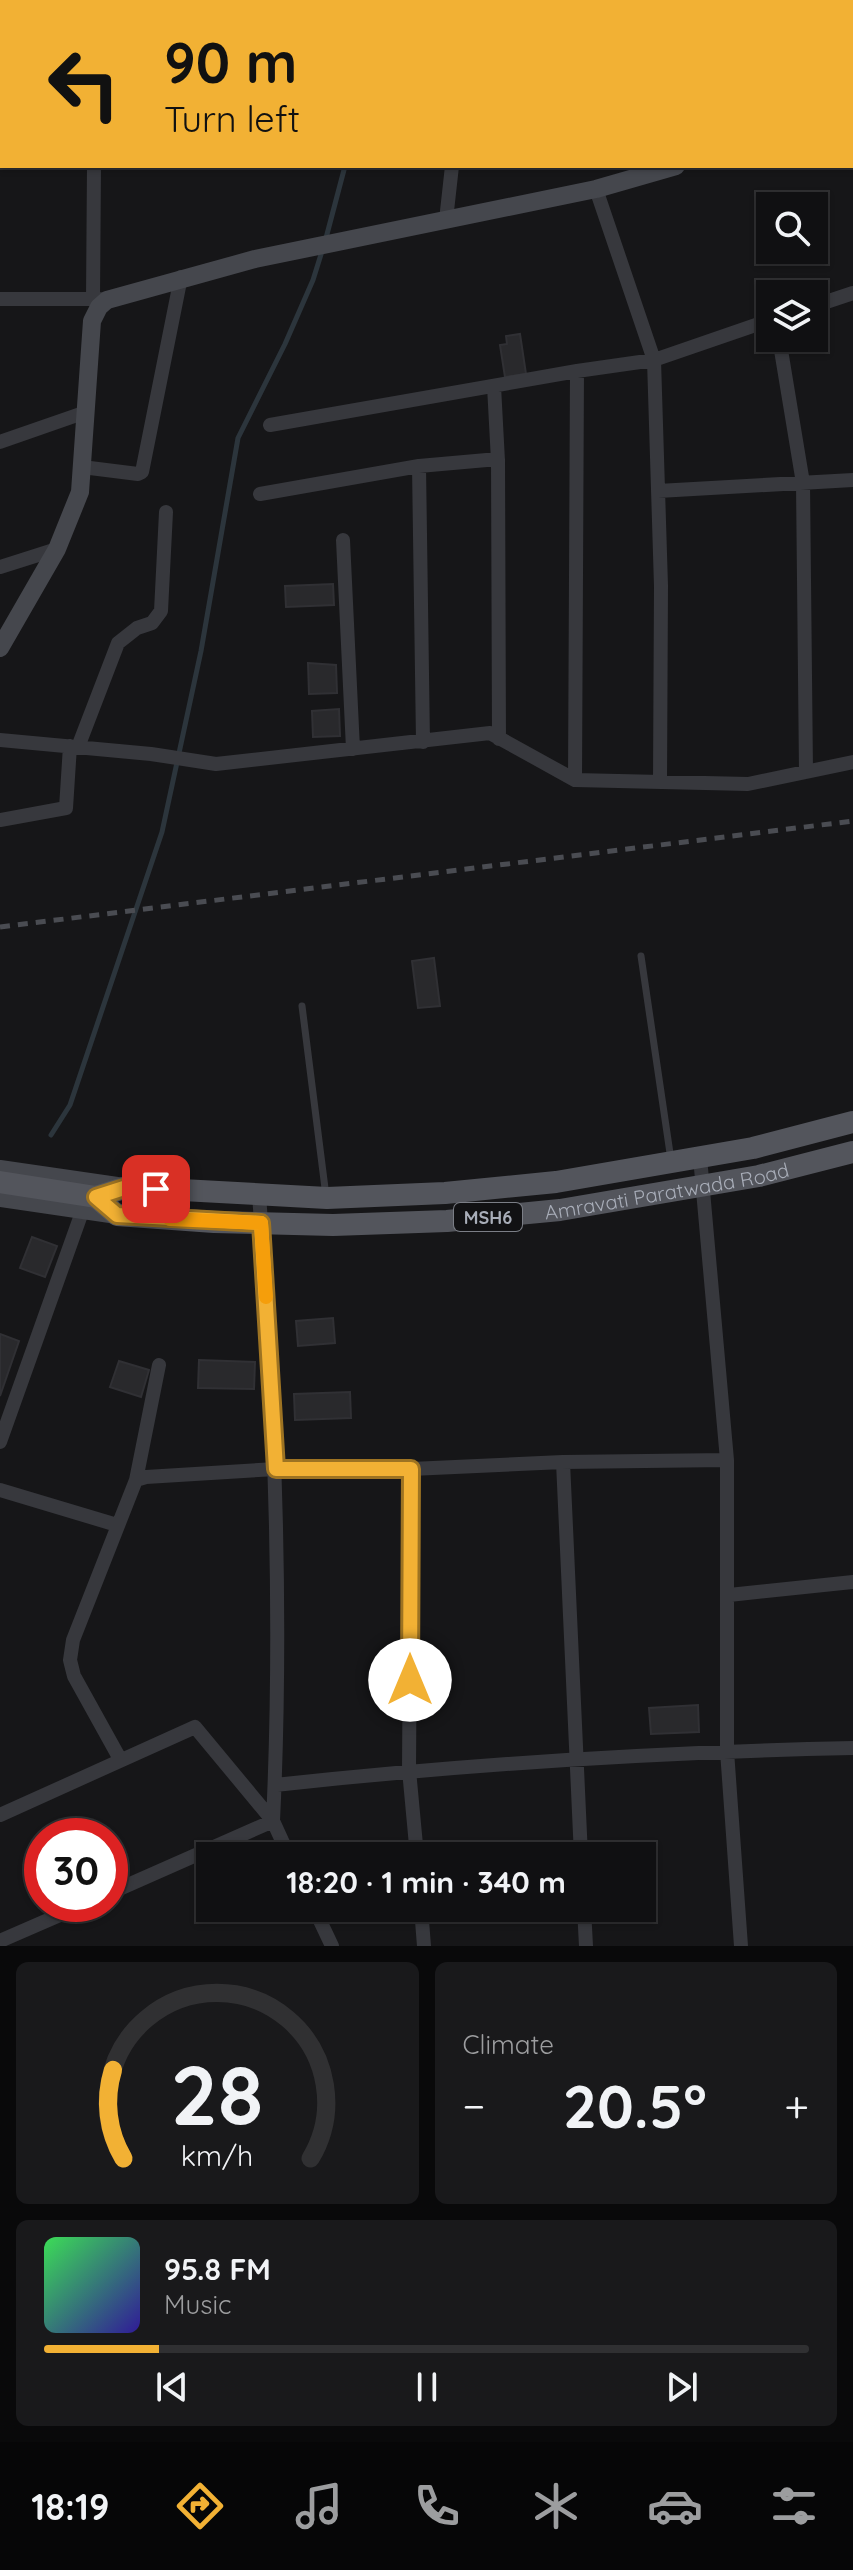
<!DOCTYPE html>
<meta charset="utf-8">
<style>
:root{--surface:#101012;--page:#19191b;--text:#f1f3f6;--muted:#9c9d9f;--line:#303032;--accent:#f2b134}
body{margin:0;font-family:Quicksand,sans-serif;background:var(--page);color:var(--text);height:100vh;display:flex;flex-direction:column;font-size:30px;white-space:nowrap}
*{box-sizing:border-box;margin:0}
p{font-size:26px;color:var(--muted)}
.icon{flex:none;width:44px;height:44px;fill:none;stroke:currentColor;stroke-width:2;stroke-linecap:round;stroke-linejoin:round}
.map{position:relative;height:1946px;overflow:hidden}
.details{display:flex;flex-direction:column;gap:16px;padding:16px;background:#09090a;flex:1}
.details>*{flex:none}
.banner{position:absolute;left:0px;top:0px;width:854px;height:168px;box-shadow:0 2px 6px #0004,0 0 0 2px var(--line);background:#f2b134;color:#111;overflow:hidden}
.controls{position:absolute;left:756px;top:192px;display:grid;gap:16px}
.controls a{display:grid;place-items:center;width:72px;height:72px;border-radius:0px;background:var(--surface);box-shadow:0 2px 6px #0004,0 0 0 2px var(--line);font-size:40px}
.speed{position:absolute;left:24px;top:1818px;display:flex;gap:16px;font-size:40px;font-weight:700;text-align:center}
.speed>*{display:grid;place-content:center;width:104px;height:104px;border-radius:50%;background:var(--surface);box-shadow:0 2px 6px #0004,0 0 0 2px var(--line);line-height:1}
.speed .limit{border:12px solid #d22;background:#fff;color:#111}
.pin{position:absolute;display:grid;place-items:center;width:68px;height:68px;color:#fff;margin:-34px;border-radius:16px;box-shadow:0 4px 12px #0006}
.me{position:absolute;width:88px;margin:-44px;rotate:0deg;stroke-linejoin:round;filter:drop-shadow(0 0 6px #0008)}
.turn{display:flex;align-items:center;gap:28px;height:168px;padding:0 32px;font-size:36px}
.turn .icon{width:104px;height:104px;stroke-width:2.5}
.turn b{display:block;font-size:56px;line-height:68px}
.big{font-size:60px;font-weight:700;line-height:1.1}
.details .tile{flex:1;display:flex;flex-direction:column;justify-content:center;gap:12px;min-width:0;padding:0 28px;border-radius:12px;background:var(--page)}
.details .dial{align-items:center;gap:0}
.dial svg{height:208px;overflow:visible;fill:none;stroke:var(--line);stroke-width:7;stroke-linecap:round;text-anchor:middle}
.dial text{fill:var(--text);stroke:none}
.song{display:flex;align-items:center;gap:24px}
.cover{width:96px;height:96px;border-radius:12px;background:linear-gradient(135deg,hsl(130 70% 55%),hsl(250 70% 35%))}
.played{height:8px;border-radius:4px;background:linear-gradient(90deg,var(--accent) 15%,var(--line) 15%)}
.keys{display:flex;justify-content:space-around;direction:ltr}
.heat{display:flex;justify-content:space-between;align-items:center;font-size:44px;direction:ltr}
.details .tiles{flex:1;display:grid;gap:16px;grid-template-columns:1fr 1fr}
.tile:last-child{grid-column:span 2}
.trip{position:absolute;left:196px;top:1842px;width:460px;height:80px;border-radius:0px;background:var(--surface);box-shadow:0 2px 6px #0004,0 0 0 2px var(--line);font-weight:700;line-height:80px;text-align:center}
.menu{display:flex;height:128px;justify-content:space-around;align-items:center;background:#060607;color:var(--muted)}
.menu .icon{width:56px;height:56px}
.menu .selected{color:var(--accent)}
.menu b{font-size:36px;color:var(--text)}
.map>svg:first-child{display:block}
</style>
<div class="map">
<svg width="853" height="1946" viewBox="0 0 853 1946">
<rect width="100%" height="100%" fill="#161618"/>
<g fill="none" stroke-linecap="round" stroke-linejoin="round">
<path stroke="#2c353c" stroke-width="5" d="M398,2L400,0
M326,238L345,166
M51,1135L70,1105L162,832L201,651L238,438L285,344L313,280L323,248"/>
</g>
<path fill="#29292c" stroke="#303034" stroke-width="2" d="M520,334L526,374L505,377L500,345L507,344L506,336Z
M333,584L334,605L286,607L285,586Z
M308,663L336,665L337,693L309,694Z
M339,709L340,736L313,737L312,711Z
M434,958L440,1006L418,1008L412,961Z
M32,1237L57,1246L45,1277L20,1268Z
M333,1318L335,1343L298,1346L296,1321Z
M0,1334L19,1341L0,1396Z
M199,1360L255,1362L254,1389L198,1388Z
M119,1361L149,1370L141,1397L110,1387Z
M350,1392L351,1418L295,1420L294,1394Z
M698,1705L699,1732L651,1734L649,1708Z"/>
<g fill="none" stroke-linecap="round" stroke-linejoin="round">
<path stroke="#37383d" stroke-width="7" d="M641,956L671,1160
M302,1006L326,1196"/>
<path stroke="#37383d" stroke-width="14" d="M20,0V2
M96,0V2
M686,0L687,2
M477,2L480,0
M742,2L746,0
M0,68L2,69
M852,128H853
M0,148H2
M596,189L654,360L661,586L660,782
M446,220L452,166
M0,299H100
M93,299L94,166
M814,306L853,293
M779,338L803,483L806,772
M494,386L498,461
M270,425L577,371L654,360L770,320
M0,442L86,412
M419,466L423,742
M82,467L138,474L142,472L181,277
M658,491L853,480
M260,494L419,466L498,459L499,739
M343,540L353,749
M0,567L57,549
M0,740L151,754L216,764L490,733L575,780L748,784L853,762
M78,747L118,643L137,628L152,623L161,611L166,512
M575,780L577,371
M0,820L66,808L70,746
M700,1157L727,1460V1751L741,1946
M0,1442L82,1212
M563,1462L581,1856
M411,1469L409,1770L417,1856
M136,1480L159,1365
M0,1490L117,1525
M729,1595L853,1582
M120,1759L74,1676L70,1660L73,1640L136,1480L146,1477L276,1469H411L563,1462L727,1460
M275,1785C467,1764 660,1752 853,1748
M0,1815L195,1727L273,1821L289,1856
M110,1893L273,1821C283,1612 275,1404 259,1195
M314,1908L332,1946
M421,1908L424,1946
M584,1908L586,1946
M0,1941L85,1904"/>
<path stroke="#45474d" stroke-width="18" d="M852,99L853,98
M0,648L57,549L80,492L92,321L99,307L107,300L255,259L596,189L676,166
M0,1169L124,1187
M0,1198L117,1215"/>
<g stroke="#53555c" stroke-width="22">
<path d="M0,1182L96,1197L127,1187L327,1198L445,1193L556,1182L753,1148L853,1122"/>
<path id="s1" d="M96,1197L117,1215L214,1222L333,1225L447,1221L560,1210L759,1176L853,1152"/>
</g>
<path stroke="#4a4c52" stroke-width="5" stroke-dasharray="10 8" stroke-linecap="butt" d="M0,927L853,821"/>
</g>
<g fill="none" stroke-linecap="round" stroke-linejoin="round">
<defs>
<path id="route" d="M156,1189L127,1187L96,1197L117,1215L261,1223L276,1469H411L410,1680"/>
</defs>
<use href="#route" stroke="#9d7322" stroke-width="20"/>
<use href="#route" stroke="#f2b134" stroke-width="14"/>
<path stroke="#f59e0b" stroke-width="14" d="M170,1219L261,1223L266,1297"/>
</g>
<g text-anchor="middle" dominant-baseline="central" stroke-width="8" stroke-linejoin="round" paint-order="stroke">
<rect fill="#111113" stroke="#7b7e86" stroke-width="2" x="454" y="1203" width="68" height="28" rx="6"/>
<g font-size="18" font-weight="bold" fill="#a8adb8">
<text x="488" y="1217">MSH6</text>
</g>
<g font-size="20" fill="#a8adb8" stroke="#111113">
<text stroke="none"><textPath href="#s1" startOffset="580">Amravati Paratwada Road</textPath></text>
</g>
</g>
</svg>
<div class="controls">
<a><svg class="icon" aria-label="search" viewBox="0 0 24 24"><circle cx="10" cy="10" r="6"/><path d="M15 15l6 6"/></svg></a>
<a><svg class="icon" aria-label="layers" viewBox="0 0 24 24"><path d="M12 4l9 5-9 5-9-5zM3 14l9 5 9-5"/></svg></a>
</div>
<div class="speed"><div class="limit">30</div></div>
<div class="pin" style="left:156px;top:1189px;background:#d93025"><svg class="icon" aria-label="arrive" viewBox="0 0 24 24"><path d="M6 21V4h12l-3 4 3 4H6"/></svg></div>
<svg class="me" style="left:410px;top:1680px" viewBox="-20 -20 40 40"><circle r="19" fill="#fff"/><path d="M0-13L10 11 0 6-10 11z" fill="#f2b134"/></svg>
<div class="trip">18:20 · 1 min · 340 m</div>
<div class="banner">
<div class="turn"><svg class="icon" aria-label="left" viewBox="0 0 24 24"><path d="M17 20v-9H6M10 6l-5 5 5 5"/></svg><div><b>90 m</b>Turn left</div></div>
</div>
</div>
<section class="details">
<div class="tiles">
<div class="tile dial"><svg viewBox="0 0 100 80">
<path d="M14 69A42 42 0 1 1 86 69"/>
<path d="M14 69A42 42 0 0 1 10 35" stroke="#f2b134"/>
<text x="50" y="56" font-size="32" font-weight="700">28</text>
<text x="50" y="72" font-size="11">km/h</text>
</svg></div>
<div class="tile"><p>Climate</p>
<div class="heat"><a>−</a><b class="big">20.5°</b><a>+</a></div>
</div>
<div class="tile">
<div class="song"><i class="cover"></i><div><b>95.8 FM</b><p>Music</p></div></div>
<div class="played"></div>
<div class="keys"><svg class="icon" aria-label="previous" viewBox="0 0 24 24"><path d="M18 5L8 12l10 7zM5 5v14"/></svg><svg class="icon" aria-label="pause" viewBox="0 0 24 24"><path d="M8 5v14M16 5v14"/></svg><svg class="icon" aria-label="next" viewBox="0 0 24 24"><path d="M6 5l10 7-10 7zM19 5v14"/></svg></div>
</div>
</div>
</section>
<nav class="menu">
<b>18:19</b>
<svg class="icon selected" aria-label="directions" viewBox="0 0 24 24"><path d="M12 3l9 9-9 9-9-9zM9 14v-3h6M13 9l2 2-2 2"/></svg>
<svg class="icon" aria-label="music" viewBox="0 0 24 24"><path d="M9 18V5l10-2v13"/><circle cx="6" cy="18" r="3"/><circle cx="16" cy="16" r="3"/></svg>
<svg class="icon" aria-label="phone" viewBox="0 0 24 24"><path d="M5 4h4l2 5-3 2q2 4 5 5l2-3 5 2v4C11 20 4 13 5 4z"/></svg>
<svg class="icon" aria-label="climate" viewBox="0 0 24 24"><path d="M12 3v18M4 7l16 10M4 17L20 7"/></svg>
<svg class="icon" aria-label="car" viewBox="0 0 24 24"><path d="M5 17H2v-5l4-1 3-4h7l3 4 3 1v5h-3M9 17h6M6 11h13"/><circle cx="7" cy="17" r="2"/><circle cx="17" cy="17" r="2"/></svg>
<svg class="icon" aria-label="filters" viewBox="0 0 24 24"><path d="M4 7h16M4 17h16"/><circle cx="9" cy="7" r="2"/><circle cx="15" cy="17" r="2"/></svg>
</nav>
